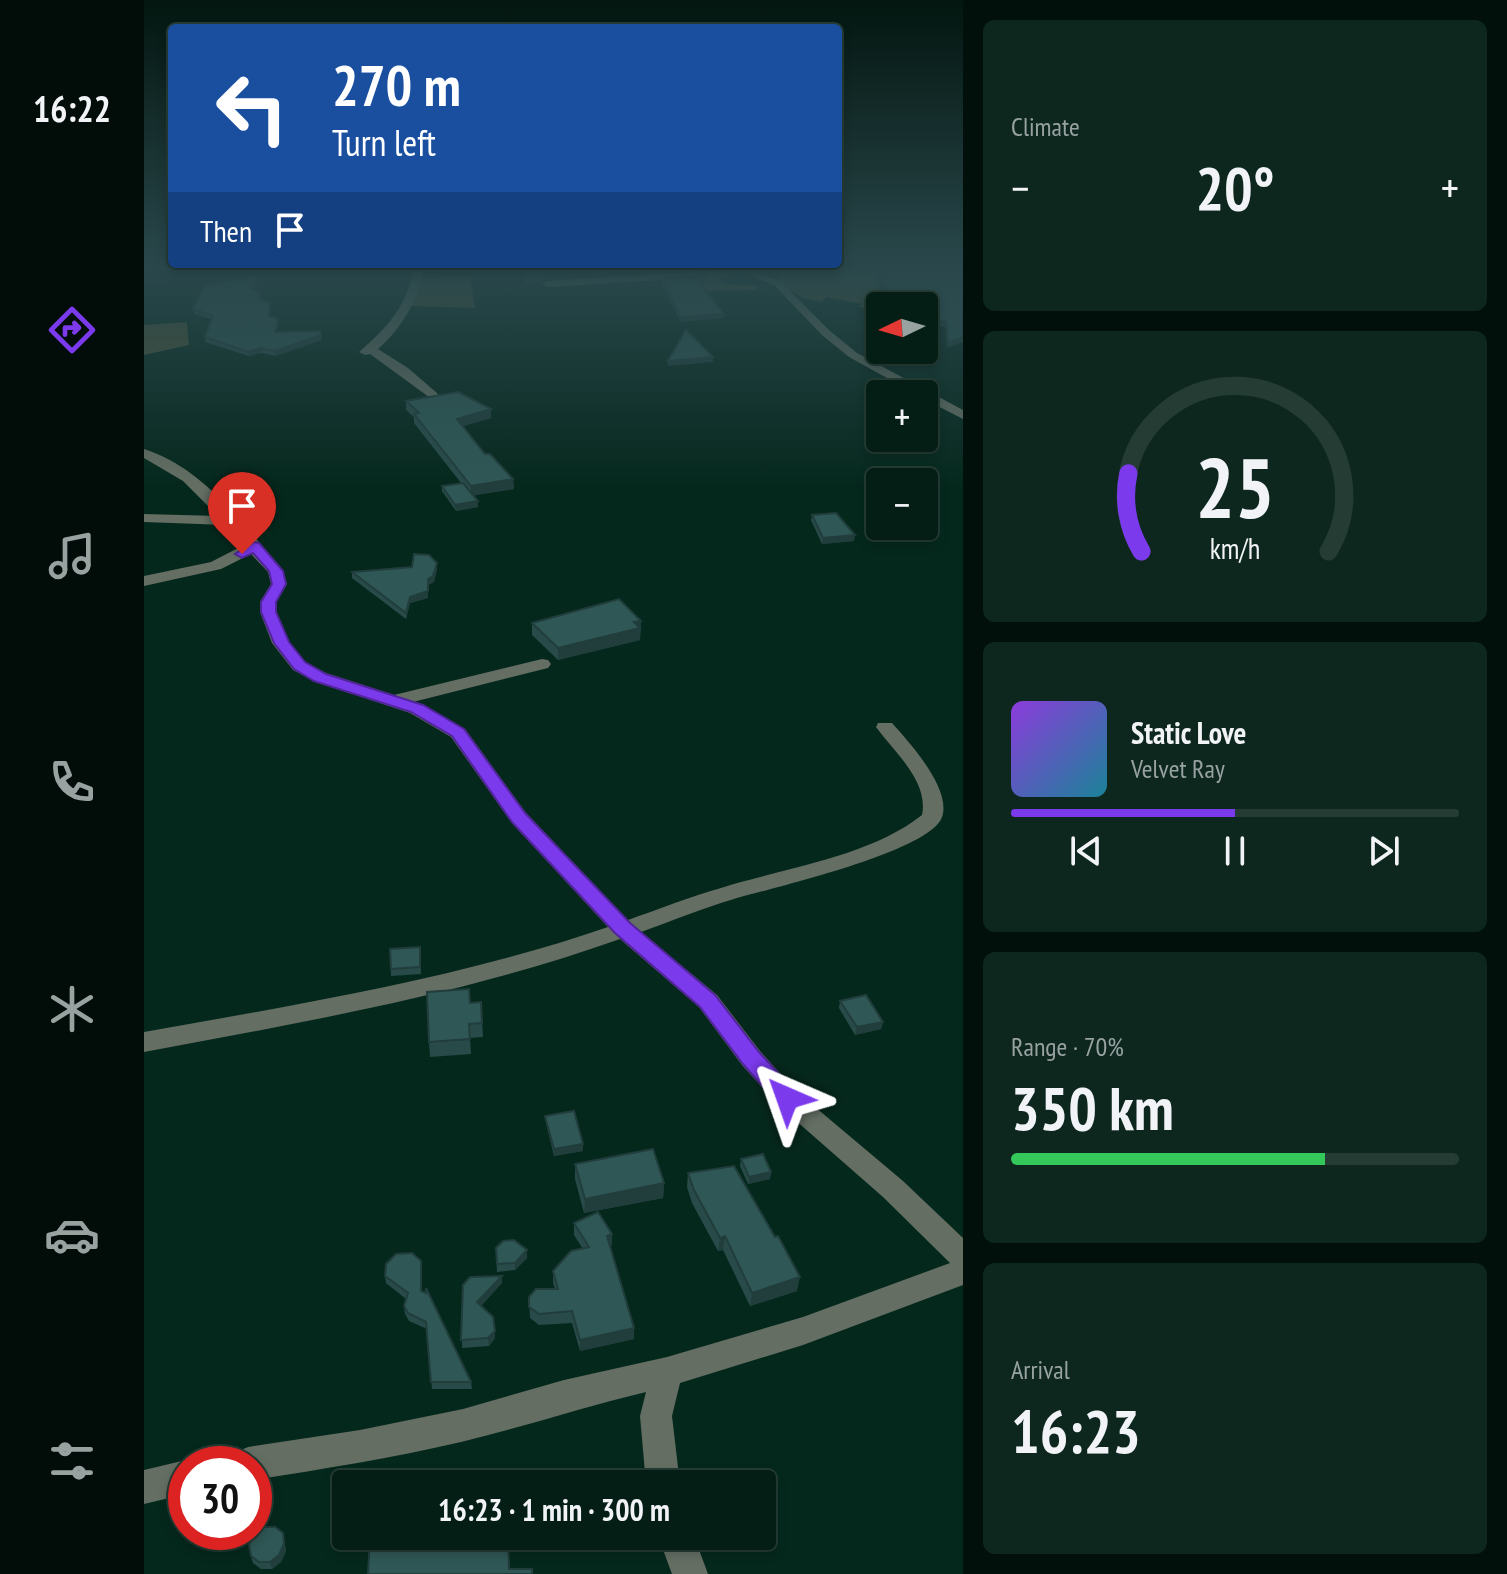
<!DOCTYPE html>
<meta charset="utf-8">
<style>
:root{--surface:#041e16;--page:#0d271f;--text:#f1f3f6;--muted:#97a2a1;--line:#253c35;--accent:#7c3aed}
body{margin:0;font-family:"PT Sans Narrow",sans-serif;background:var(--page);color:var(--text);height:100vh;display:flex;flex-direction:column;font-size:30px;white-space:nowrap}
*{box-sizing:border-box;margin:0}
p{font-size:26px;color:var(--muted)}
.icon{flex:none;width:44px;height:44px;fill:none;stroke:currentColor;stroke-width:2;stroke-linecap:round;stroke-linejoin:round}
.map{position:relative;flex:1;overflow:hidden}
.drawer{display:flex;flex-direction:column;gap:20px;padding:20px;background:#02100c;width:544px}
.drawer>*{flex:none}
.banner{position:absolute;left:24px;top:24px;width:674px;height:244px;border-radius:8px;box-shadow:0 4px 12px #0003,0 0 0 2px var(--line);background:#1a4fa0;color:#fff;overflow:hidden}
.needle{width:52px;rotate:265deg}
.fabs{position:absolute;left:722px;top:292px;display:grid;gap:16px}
.fabs a{display:grid;place-items:center;width:72px;height:72px;border-radius:8px;background:var(--surface);box-shadow:0 4px 12px #0003,0 0 0 2px var(--line);font-size:40px}
.speed{position:absolute;left:24px;top:1446px;display:flex;gap:16px;font-size:40px;font-weight:700;text-align:center}
.speed>*{display:grid;place-content:center;width:104px;height:104px;border-radius:50%;background:var(--surface);box-shadow:0 4px 12px #0003,0 0 0 2px var(--line);line-height:1}
.speed .limit{border:12px solid #d22;background:#fff;color:#111}
.pin{position:absolute;display:grid;place-items:center;width:68px;height:68px;color:#fff;margin:-82px -34px;border-radius:50% 50% 50% 0;rotate:-45deg;box-shadow:0 0 8px #0007}
.pin .icon{rotate:45deg}
.me{position:absolute;width:88px;margin:-44px;rotate:317deg;stroke-linejoin:round;filter:drop-shadow(0 0 6px #0008)}
.turn{display:flex;align-items:center;gap:28px;height:168px;padding:0 32px;font-size:36px}
.turn .icon{width:104px;height:104px;stroke-width:2.5}
.turn b{display:block;font-size:56px;line-height:68px}
.then{display:flex;align-items:center;height:76px;padding:0 32px;background:#0003;gap:16px;font-size:30px}
.big{font-size:60px;font-weight:700;line-height:1.1}
.drawer .card{flex:1;display:flex;flex-direction:column;justify-content:center;gap:12px;min-width:0;padding:0 28px;border-radius:12px;background:var(--page)}
.drawer .dial{align-items:center;gap:0}
.dial svg{height:208px;overflow:visible;fill:none;stroke:var(--line);stroke-width:7;stroke-linecap:round;text-anchor:middle}
.dial text{fill:var(--text);stroke:none}
.song{display:flex;align-items:center;gap:24px}
.cover{width:96px;height:96px;border-radius:12px;background:linear-gradient(135deg,hsl(270 70% 55%),hsl(190 70% 35%))}
.played{height:8px;border-radius:4px;background:linear-gradient(90deg,var(--accent) 50%,var(--line) 50%)}
.keys{display:flex;justify-content:space-around;direction:ltr}
.heat{display:flex;justify-content:space-between;align-items:center;font-size:44px;direction:ltr}
.charge{height:12px;border-radius:6px;background:linear-gradient(90deg,#34c759 70%,var(--line) 0)}
.trip{position:absolute;left:188px;top:1470px;width:444px;height:80px;border-radius:8px;background:var(--surface);box-shadow:0 4px 12px #0003,0 0 0 2px var(--line);font-weight:700;line-height:80px;text-align:center}
main{display:flex;flex:1;min-height:0}
.tab-bar{display:flex;flex-direction:column;width:144px;justify-content:space-around;align-items:center;background:#020c09;color:var(--muted)}
.tab-bar .icon{width:56px;height:56px}
.tab-bar .current{color:var(--accent)}
.tab-bar b{font-size:36px;color:var(--text)}
.map>svg:first-child{display:block}
</style>
<main>
<nav class="tab-bar">
<b>16:22</b>
<svg class="icon current" aria-label="directions" viewBox="0 0 24 24"><path d="M12 3l9 9-9 9-9-9zM9 14v-3h6M13 9l2 2-2 2"/></svg>
<svg class="icon" aria-label="music" viewBox="0 0 24 24"><path d="M9 18V5l10-2v13"/><circle cx="6" cy="18" r="3"/><circle cx="16" cy="16" r="3"/></svg>
<svg class="icon" aria-label="phone" viewBox="0 0 24 24"><path d="M5 4h4l2 5-3 2q2 4 5 5l2-3 5 2v4C11 20 4 13 5 4z"/></svg>
<svg class="icon" aria-label="climate" viewBox="0 0 24 24"><path d="M12 3v18M4 7l16 10M4 17L20 7"/></svg>
<svg class="icon" aria-label="car" viewBox="0 0 24 24"><path d="M5 17H2v-5l4-1 3-4h7l3 4 3 1v5h-3M9 17h6M6 11h13"/><circle cx="7" cy="17" r="2"/><circle cx="17" cy="17" r="2"/></svg>
<svg class="icon" aria-label="filters" viewBox="0 0 24 24"><path d="M4 7h16M4 17h16"/><circle cx="9" cy="7" r="2"/><circle cx="15" cy="17" r="2"/></svg>
</nav>
<div class="map">
<svg width="819" height="1574" viewBox="0 0 819 1574">
<rect width="100%" height="100%" fill="#05281d"/>
<path fill="#4d5336" d="M574,268H648L697,273V269L691,268H755L774,306H736V309L715,307L718,304L683,297L677,302L659,298L636,284L637,276C614,266 597,270 575,280C587,290 601,281 615,287L611,290L555,291L543,276L577,269Z
M326,277L331,308L265,306L278,278Z
M43,322L45,345L0,355V325Z"/>
<g fill="none" stroke-linecap="round" stroke-linejoin="round">
<path fill="#646e63" fill-rule="evenodd" d="M270,268H280C275,299 258,328 234,349L264,368L293,393L295,396L289,400L226,354L221,355L215,352C243,328 263,306 270,268Z
M603,268L636,281L686,331L713,353L819,410V419L780,399V394H772L705,357L678,335L630,285L598,272L567,277L403,287L398,284L403,281Z
M0,449C60,468 98,524 137,568L143,584L132,602V612L145,642L161,662L182,673L250,695L398,659L404,660L407,664L404,668L269,702L321,729L382,813L484,920C515,909 545,897 577,888C640,868 725,857 778,815C785,781 750,752 732,727L734,723H748C765,742 808,789 798,817C786,852 627,888 590,899C559,908 528,921 497,932L573,995L616,1051L652,1091L759,1181L819,1238V1285L659,1345L536,1383L528,1416L536,1484H502L496,1416L502,1392C440,1407 379,1427 317,1442C248,1458 179,1469 110,1480V1464H87L92,1452L104,1447L216,1430L319,1409L420,1380L523,1357L659,1317L806,1263L739,1197L634,1105L598,1065L555,1007L476,939C322,994 161,1022 0,1052V1032C156,1004 313,979 464,927L368,823L307,737L266,713L170,681L149,670L128,643L116,612V602L127,584L124,572L107,554L77,569L0,586V576L67,562L100,545L82,525L0,522V514L74,516L39,481L0,458Z
M42,1460L52,1464H42V1494L0,1504V1470Z
M514,1536H550L564,1574H528Z"/>
</g>
<path fill="#284b49" d="M375,268H397L400,279L395,283H381Z
M730,268H819L803,348L801,326L780,328V306H755L732,285L733,280L737,272Z
M562,276L559,287L580,314V318L537,322L517,283L518,279Z
M118,278L109,289L118,296L117,299L126,302V316L135,323L132,332L177,335L178,340L131,356L118,353L105,356L61,342V337L67,319L50,314L49,309Z
M262,401L347,409V418L319,426L341,454L369,479L370,489L329,495L334,501V507L312,511L298,491V486L317,483L270,423V417L262,410Z
M668,515L710,541L678,544L667,520Z
M293,563V569L290,582L284,585V598L266,603L262,619L208,578V572L268,567Z
M497,621L496,640L414,660L388,635V623Z
M276,955L277,974L247,976V969Z
M696,1001L739,1022L737,1029L711,1035L695,1008Z
M337,1002L339,1037L326,1038L327,1054L286,1057L285,1042L326,1003Z
M401,1116L439,1151L410,1156L402,1123Z
M597,1159L627,1172L626,1179L604,1184L596,1166Z
M431,1164L520,1183L519,1198L440,1213L431,1179Z
M544,1173L653,1291L606,1306L579,1250L574,1251L548,1203L543,1187Z
M430,1223L468,1234V1245L466,1246L490,1328V1339L436,1351L428,1323L395,1325L386,1318L385,1297L411,1289L409,1283V1271L439,1249L430,1235Z
M352,1248L383,1250V1258L371,1270L353,1272Z
M278,1269V1291L327,1382L328,1389H288L283,1329L265,1321L261,1314L260,1306L262,1299L242,1283L241,1276Z
M358,1276V1283L337,1306L351,1338L345,1346L318,1348L319,1285Z
M140,1540L142,1551L137,1562L128,1569H117L109,1563L107,1556Z"/>
<path fill="#213d3c" d="M511,268H555L511,271Z
M117,274L118,278L106,292V288Z
M580,314V318L537,322V317Z
M802,321L801,326L780,328V323Z
M177,335L178,340L131,356V351Z
M819,337V342L803,348L804,343Z
M117,348L118,353L105,356L104,352Z
M569,357V362L524,366V361Z
M347,409V418L313,428V419Z
M369,479L370,489L327,496V486Z
M334,501V507L312,511L311,505Z
M711,535L710,541L678,544L679,538Z
M293,563V569L290,582L284,585V579Z
M284,591V598L266,603L262,619V613L266,597Z
M497,621L496,640L414,660V648Z
M739,1022L737,1029L711,1035L713,1027Z
M439,1144V1151L410,1156V1149Z
M627,1172L626,1179L604,1184L605,1177Z
M520,1183L519,1198L440,1213L441,1199Z
M468,1234V1245L462,1248L463,1236Z
M581,1236L579,1250L574,1251L576,1238Z
M383,1250V1258L371,1270V1263Z
M358,1276V1283L334,1309L333,1302Z
M656,1277L653,1291L606,1306L608,1293Z
M490,1328V1339L436,1351V1340Z
M351,1331V1338L345,1346L344,1338Z
M139,1533L142,1551L137,1562L128,1569L126,1562Z"/>
<path fill="#2f5755" stroke="#213d3c" stroke-width="2" d="M377,268H397L400,275L395,278L381,279Z
M739,268H819V337L804,343L802,321L780,323V306H761L733,280Z
M117,274L106,288L117,292L115,299L126,302L125,316L134,319L131,332L176,331L177,335L131,351L117,348L104,352L61,337L69,316L49,309L60,286Z
M562,276L559,283L555,282L580,314L537,317L518,279Z
M542,330L569,357L524,361Z
M314,392L347,409L313,419L341,454H346L369,479L327,486L270,414L275,413L262,401Z
M319,483L334,501L311,505L298,486Z
M692,513L711,535L679,538L668,515Z
M270,554L285,555L293,563L289,576L284,579V591L266,597L262,613L208,572L268,567Z
M475,599L497,621L490,622L496,628L414,648L388,623Z
M276,947V967L247,969L246,949Z
M325,989L326,1003L337,1002L338,1023L325,1024L326,1039L285,1042L283,992Z
M722,995L739,1022L713,1027L696,1001Z
M430,1111L439,1144L410,1149L401,1116Z
M509,1149L520,1183L441,1199L431,1164Z
M619,1154L627,1172L605,1177L597,1159Z
M590,1166L631,1237L634,1236L656,1277L608,1293L581,1236L576,1238L550,1190L544,1173Z
M454,1212L468,1234L463,1236L490,1328L436,1340L428,1311L395,1314L385,1307V1297L392,1289H414L409,1271L427,1251L445,1247L430,1223Z
M370,1240L383,1250L371,1263L353,1264L352,1248L359,1241Z
M268,1253L277,1261V1291L282,1293V1288L327,1382H287L282,1322L264,1313L260,1306L264,1293L241,1276L242,1264L252,1254Z
M358,1276L333,1302L349,1317L351,1331L344,1338L317,1340L319,1285L326,1277Z
M120,1527H131L139,1533L140,1544L135,1555L126,1562H115L107,1556L105,1545L111,1533Z
M226,1536H364L365,1569H388V1574H224Z"/>
<linearGradient id="sky" x2="0" y2="1"><stop stop-color="#031610"/><stop offset="0.55" stop-color="#2a484c"/><stop offset="1" stop-color="#2a484c" stop-opacity="0"/></linearGradient>
<rect width="819" height="488" fill="url(#sky)"/>
<path fill="#7c3aed" stroke="#51269a" stroke-width="2" d="M110,542L115,543L139,571L142,584L132,602V612L145,642L161,662L182,674L279,705L320,729L381,813L486,923L571,995L615,1052L651,1091L655,1098L651,1104L643,1107L634,1104L599,1064L556,1007L471,933L368,822L308,736L267,712L170,681L150,669L130,643L117,612V602L128,584L125,571L109,553L98,558L91,554Z"/>
</svg>
<div class="fabs">
<a><svg class="needle" viewBox="-14 -14 28 28"><path d="M0-13l5 13h-10z" fill="#e53935"/><path d="M0 13l5-13h-10z" fill="#97a2a1"/></svg></a>
<a>+</a>
<a>−</a>
</div>
<div class="speed"><div class="limit">30</div></div>
<div class="pin" style="left:98px;top:554px;background:#d93025"><svg class="icon" aria-label="arrive" viewBox="0 0 24 24"><path d="M6 21V4h12l-3 4 3 4H6"/></svg></div>
<svg class="me" style="left:643px;top:1098px" viewBox="-20 -20 40 40"><path d="M0-17L14 15 0 8-14 15z" fill="#7c3aed" stroke="#fff" stroke-width="4"/></svg>
<div class="trip">16:23 · 1 min · 300 m</div>
<div class="banner">
<div class="turn"><svg class="icon" aria-label="left" viewBox="0 0 24 24"><path d="M17 20v-9H6M10 6l-5 5 5 5"/></svg><div><b>270 m</b>Turn left</div></div>
<div class="then">Then<svg class="icon" aria-label="arrive" viewBox="0 0 24 24"><path d="M6 21V4h12l-3 4 3 4H6"/></svg></div>
</div>
</div>
<section class="drawer">
<div class="card"><p>Climate</p>
<div class="heat"><a>−</a><b class="big">20°</b><a>+</a></div>
</div>
<div class="card dial"><svg viewBox="0 0 100 80">
<path d="M14 69A42 42 0 1 1 86 69"/>
<path d="M14 69A42 42 0 0 1 9 39" stroke="#7c3aed"/>
<text x="50" y="56" font-size="32" font-weight="700">25</text>
<text x="50" y="72" font-size="11">km/h</text>
</svg></div>
<div class="card">
<div class="song"><i class="cover"></i><div><b>Static Love</b><p>Velvet Ray</p></div></div>
<div class="played"></div>
<div class="keys"><svg class="icon" aria-label="previous" viewBox="0 0 24 24"><path d="M18 5L8 12l10 7zM5 5v14"/></svg><svg class="icon" aria-label="pause" viewBox="0 0 24 24"><path d="M8 5v14M16 5v14"/></svg><svg class="icon" aria-label="next" viewBox="0 0 24 24"><path d="M6 5l10 7-10 7zM19 5v14"/></svg></div>
</div>
<div class="card"><p>Range · 70%</p><b class="big">350 km</b><div class="charge"></div></div>
<div class="card"><p>Arrival</p><b class="big">16:23</b></div>
</section>
</main>
